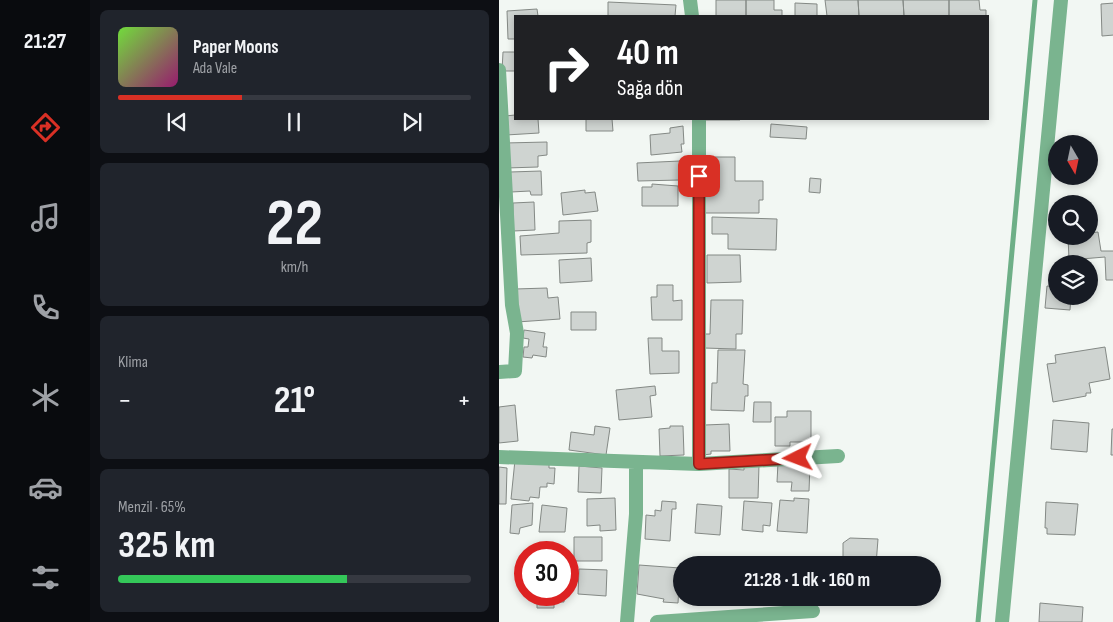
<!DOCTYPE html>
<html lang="tr">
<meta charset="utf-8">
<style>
:root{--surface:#171b24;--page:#20242c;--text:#f1f3f6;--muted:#9ea1a6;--line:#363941;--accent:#d93025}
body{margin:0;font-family:"Sofia Sans Condensed",sans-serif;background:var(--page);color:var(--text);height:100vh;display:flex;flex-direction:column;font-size:19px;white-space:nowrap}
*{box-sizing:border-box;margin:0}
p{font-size:16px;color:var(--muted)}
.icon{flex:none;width:28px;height:28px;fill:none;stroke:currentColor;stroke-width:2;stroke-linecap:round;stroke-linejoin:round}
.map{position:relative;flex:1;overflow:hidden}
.side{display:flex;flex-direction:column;gap:10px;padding:10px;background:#0d0f14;width:409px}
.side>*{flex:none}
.top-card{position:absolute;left:15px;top:15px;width:475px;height:105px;border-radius:0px;box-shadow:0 2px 8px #0003;background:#202124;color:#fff;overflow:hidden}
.needle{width:32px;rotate:171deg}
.controls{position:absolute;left:549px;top:135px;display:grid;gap:10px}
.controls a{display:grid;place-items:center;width:50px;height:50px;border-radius:50%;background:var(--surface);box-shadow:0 2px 8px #0003;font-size:25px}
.speed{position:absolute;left:15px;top:541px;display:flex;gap:10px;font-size:25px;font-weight:700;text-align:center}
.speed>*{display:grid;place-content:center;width:65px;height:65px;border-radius:50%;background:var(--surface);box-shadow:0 2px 8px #0003;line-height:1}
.speed .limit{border:8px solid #d22;background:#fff;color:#111}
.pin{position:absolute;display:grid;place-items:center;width:42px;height:42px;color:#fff;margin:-21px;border-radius:10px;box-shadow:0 2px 8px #0006}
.me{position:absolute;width:55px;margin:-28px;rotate:267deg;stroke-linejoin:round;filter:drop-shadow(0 0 4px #0008)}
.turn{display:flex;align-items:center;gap:18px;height:105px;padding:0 20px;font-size:22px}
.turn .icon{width:65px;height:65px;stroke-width:2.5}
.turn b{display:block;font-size:35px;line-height:42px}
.big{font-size:38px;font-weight:700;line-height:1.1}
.side .tile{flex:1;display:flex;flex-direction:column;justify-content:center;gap:8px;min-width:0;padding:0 18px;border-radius:8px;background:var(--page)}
.side .dial{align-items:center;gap:0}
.dial b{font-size:65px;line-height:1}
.song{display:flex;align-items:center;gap:15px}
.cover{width:60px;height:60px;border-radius:8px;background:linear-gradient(135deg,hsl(100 70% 55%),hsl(320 70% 35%))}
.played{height:5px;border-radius:2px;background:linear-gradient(90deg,var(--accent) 35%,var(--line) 35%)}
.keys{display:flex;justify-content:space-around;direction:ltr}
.heat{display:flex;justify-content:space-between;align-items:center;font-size:28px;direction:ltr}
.charge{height:8px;border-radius:4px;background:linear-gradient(90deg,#34c759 65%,var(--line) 0)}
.trip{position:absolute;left:174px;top:556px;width:268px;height:50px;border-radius:25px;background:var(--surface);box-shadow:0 2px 8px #0003;font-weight:700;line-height:50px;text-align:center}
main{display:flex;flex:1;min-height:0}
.dock{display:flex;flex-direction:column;width:90px;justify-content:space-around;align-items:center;background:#090b0e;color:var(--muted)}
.dock .icon{width:35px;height:35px}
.dock .active{color:var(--accent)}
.dock b{font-size:22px;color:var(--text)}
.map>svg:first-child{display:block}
</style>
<main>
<nav class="dock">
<b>21:27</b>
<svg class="icon active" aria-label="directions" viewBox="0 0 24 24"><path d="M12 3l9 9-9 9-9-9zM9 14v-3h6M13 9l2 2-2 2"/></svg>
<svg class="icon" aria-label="music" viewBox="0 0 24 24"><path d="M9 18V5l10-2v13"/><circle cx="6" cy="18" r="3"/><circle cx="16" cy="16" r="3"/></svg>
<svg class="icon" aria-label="phone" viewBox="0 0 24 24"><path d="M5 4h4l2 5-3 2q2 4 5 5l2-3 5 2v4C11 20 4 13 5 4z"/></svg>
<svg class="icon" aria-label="climate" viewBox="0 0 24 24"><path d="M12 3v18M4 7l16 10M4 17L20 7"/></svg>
<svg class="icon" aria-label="car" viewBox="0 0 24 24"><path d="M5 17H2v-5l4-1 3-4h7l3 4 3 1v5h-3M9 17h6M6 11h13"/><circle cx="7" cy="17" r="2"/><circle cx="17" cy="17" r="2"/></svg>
<svg class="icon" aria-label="filters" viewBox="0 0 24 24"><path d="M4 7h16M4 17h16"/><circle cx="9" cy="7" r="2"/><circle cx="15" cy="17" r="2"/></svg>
</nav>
<section class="side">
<div class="tile">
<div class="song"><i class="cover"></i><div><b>Paper Moons</b><p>Ada Vale</p></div></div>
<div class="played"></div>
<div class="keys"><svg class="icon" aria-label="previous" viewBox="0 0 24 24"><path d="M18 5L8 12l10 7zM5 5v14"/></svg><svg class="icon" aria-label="pause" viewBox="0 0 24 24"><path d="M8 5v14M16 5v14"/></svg><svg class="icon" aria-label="next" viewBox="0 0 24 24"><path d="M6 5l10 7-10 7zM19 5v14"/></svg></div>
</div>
<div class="tile dial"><b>22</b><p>km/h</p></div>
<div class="tile"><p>Klima</p>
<div class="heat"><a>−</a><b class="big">21°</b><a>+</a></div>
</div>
<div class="tile"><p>Menzil · 65%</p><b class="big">325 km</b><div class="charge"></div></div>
</section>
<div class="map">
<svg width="615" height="622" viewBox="0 0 615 622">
<rect width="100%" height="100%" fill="#f2f7f3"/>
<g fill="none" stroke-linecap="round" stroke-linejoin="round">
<path stroke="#6eaf87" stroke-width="5" d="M479,622L536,0"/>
</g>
<path fill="#cfd4d1" stroke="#848985" d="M217,0H247V16H217Z
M247,0H275V10H283V16H247Z
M326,0H359L360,16H328Z
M359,0H404L405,16H360Z
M404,0H450V16H405Z
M450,0H480L481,10H487V16H450Z
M109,2L177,5L176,16H109Z
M296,3L318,4V16H296Z
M615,3V35L603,36L602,4Z
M38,9L39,16H16V39H9L8,11Z
M4,52H16V71H3Z
M16,115V119H39L40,133L7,135L6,116Z
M87,119H113L114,131H87Z
M205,119H241V120H205Z
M272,124L308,127L307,139L271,137Z
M184,126L185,144H182L183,152L152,155L151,135L171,133V128Z
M48,142V155L39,156V167L7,168L6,143Z
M216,157H236V181H264V200H260V213H204V179L216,178Z
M181,161V180L139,181L138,163Z
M42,171L43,195H32L31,191L12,192L11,172Z
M311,178L322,179L321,193L310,192Z
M153,184L179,186V206H143V187H153Z
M86,190V193L96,192L99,211L64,215L62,193Z
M35,202L36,230L14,231V203Z
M213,217L278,219L277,250L229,249V234H213Z
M92,220V242L88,243V253L22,255L21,236L60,233V221Z
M599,232L602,251H615V280H607L606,257L570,260L569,236H590V233Z
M208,255H241L242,282L208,283Z
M92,258L93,281L61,283L60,260Z
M158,285H174V301L183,300V320H153L152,297H158Z
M548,286L558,287V296H572L571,310L546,308Z
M48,288L49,298L59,297L61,319L18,322L16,289Z
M212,300H244L243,334H237V349L205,348V334H211Z
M72,312H97V330H72Z
M25,330L46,333L44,347H48L47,357L34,355L33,358L24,357L25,347H29L30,339L24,338Z
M149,338H163V351H180V373L151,374Z
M606,347L611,379L590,383L592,393H587V396L554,402L548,364L557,363L556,355Z
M219,350H246L244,384L249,385V396H246L245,411L212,410L213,383H218Z
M156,386L157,395L151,396L153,417L120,420L117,390Z
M255,402H272V422H254Z
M16,405L19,441L0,443V407Z
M288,411H312V439H309V442H291V446H276V417H288Z
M554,420L590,423L588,452L552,449Z
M230,424L231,451H212V454L204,455L206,425Z
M96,426L111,428L107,455L70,450L72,432L95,435Z
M171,426H184L185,455L161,456L160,429L171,428Z
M613,429H615V455H612Z
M16,460L50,462V468H56L55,484L48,483V487H41L40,498L31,497L30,501L12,499Z
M279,463L311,464L310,491H292L293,482H278Z
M245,465H260L259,498H230V469L245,470Z
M80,466L103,468L102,493L79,492Z
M0,467L8,468L7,504H0Z
M116,498L117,530L101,531V525L88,526V499Z
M295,498L310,499L308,533L278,531L281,500L295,501Z
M163,501L177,502V509H173L171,541L146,539L147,515L156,516V510L162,511Z
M245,501L273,503L271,526L264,525V532L243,530Z
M547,502L579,504L576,535L548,534V528H546Z
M34,503L33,525L21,528L20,534L11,533L13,505Z
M198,504L223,506L221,535L196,533Z
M43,505L68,508L66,532H40Z
M75,537H103V561H75Z
M351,538L379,539L377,565H336V557L344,558V543Z
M190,562H218V565H190Z
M235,562L261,563L260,565H234Z
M140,565L181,568L179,603L164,602L165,599L138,594Z
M80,569L108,570L107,596L79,594Z
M38,595H65V602H55V608H38Z
M541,603L584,607L583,622H540Z"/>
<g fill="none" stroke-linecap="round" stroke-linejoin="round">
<path stroke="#7ab48f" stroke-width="14" d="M191,0L193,16
M0,70L13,305L18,333L16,371L0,372
M200,119V464
M0,457L200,464L339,456
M128,622L137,514V462
M158,622L314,611
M503,622L562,0"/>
</g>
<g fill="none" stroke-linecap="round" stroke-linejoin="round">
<defs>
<path id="route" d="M200,176V464L299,458"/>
</defs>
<use href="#route" stroke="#8d1f18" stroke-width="12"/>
<use href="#route" stroke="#d93025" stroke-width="9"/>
</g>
</svg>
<div class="controls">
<a><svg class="needle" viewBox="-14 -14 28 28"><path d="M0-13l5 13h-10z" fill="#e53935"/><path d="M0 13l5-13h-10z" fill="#9ea1a6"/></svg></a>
<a><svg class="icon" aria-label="search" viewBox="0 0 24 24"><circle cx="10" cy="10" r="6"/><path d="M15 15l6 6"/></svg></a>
<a><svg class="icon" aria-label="layers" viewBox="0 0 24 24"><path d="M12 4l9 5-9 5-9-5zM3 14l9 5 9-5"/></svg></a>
</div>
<div class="speed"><div class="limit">30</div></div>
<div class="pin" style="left:200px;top:176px;background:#d93025"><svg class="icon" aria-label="arrive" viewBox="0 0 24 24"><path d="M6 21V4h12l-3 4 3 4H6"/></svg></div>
<svg class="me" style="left:299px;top:458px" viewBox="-20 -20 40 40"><path d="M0-17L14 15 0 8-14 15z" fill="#d93025" stroke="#fff" stroke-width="4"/></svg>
<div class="trip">21:28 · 1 dk · 160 m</div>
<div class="top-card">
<div class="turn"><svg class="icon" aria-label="right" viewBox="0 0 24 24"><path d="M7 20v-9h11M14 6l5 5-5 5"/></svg><div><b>40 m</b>Sağa dön</div></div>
</div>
</div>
</main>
